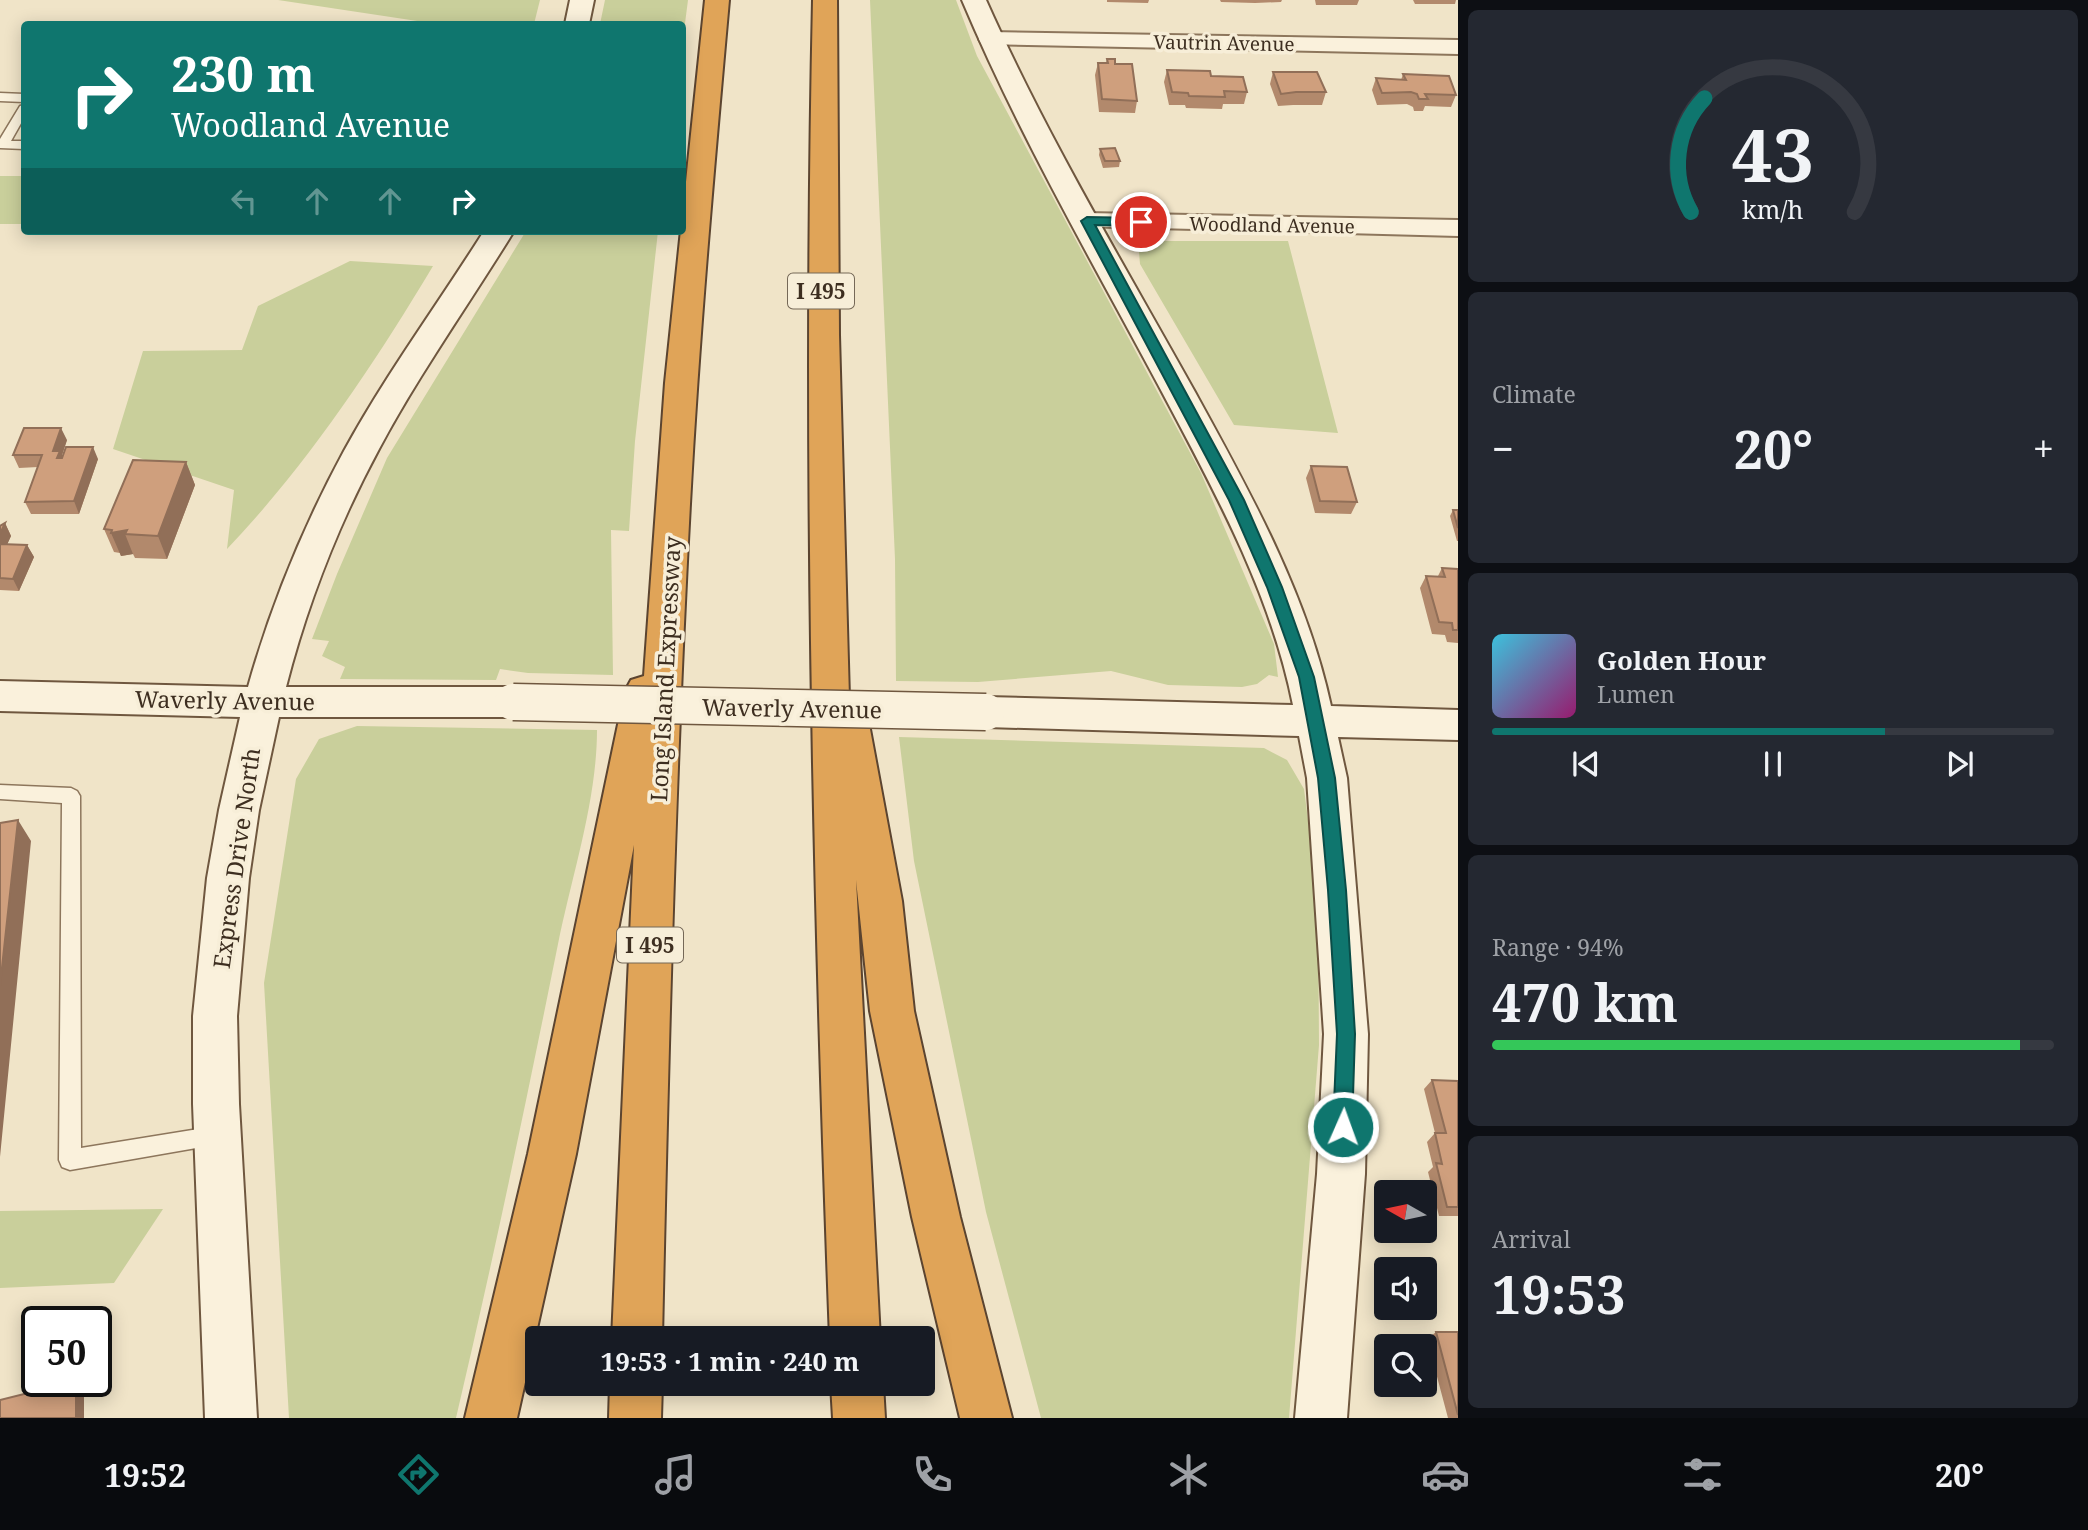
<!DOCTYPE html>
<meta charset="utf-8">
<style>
:root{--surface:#171b24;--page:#242831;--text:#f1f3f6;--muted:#9ea1a6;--line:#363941;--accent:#0f766e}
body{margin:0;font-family:"Noto Serif",serif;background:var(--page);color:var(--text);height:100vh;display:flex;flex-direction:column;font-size:26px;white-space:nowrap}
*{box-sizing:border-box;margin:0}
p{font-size:23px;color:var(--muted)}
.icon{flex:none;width:38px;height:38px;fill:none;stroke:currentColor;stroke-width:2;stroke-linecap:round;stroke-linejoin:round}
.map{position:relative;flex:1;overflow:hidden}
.side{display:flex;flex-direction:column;gap:10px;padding:10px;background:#0d0f14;width:630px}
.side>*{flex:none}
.hud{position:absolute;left:21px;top:21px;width:665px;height:214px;border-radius:7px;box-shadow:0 4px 18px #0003;background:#0f766e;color:#fff;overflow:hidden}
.needle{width:46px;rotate:279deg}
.fabs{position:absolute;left:1374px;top:1180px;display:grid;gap:14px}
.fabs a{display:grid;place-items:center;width:63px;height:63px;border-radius:7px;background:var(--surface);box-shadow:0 4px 18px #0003;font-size:35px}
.speed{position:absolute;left:21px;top:1306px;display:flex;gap:14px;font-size:35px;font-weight:700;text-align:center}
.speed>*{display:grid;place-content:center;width:91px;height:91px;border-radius:50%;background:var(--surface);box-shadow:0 4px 18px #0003;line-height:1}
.speed .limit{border:4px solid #111;border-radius:10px;background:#fff;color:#111}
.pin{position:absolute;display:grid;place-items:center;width:60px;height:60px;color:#fff;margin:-30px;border:4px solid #fff;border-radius:50%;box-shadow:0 2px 7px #0007}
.me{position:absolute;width:77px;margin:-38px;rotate:2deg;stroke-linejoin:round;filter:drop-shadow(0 0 5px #0008)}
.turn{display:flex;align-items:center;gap:24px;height:147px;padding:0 35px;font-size:32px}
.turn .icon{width:91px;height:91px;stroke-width:2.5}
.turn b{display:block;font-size:49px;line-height:60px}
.lanes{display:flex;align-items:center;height:66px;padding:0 35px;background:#0003;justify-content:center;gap:35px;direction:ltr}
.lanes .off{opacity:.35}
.big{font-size:52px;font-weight:700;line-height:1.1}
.side .widget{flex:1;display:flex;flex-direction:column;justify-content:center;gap:10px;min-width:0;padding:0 24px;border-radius:10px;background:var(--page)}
.side .dial{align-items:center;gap:0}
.dial svg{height:182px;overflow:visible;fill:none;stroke:var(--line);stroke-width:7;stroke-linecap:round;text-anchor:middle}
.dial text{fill:var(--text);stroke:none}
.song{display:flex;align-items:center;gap:21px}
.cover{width:84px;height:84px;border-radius:10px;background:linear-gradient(135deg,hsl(190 70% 55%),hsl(320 70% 35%))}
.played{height:7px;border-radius:4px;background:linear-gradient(90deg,var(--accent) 70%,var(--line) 70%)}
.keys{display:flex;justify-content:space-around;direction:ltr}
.heat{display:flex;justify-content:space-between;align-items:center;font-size:38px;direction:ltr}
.charge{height:10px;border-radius:5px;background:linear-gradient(90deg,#34c759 94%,var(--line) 0)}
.trip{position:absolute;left:525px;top:1326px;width:410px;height:70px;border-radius:7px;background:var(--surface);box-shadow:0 4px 18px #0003;font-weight:700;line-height:70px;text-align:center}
.menu{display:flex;height:112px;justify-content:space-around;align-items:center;background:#090b0e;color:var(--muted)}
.menu .icon{width:49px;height:49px}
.menu .selected{color:var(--accent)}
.menu b{font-size:32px;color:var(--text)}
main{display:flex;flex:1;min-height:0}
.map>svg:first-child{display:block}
</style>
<main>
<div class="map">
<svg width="1458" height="1418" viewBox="0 0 1458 1418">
<rect width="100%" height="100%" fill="#f0e4c8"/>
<path fill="#c9cf9b" d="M278,0H540L534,24H437Z
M605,0H688L683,39L682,24H600Z
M870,0H956L977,56L1201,473L1274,644L1278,677L1269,675L1257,684L1242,687L1168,685L1111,671L978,682L896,681L895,559Z
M0,176H24V224H0Z
M526,231H658L635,441L629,531L611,530L613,675L528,673L500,669L496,680L340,679L345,667L322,656L329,641L312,639L337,574L387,458Z
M1138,241H1288L1338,433L1234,425L1140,264Z
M350,261L433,266C373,366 307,465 227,549L234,490L113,449L143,351L242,350L258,306Z
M357,726L597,730C597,800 572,875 558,944C526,1103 493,1261 456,1418H289L264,983L296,779L319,739Z
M899,737L1264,748L1287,760L1304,789L1318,897L1319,1045L1289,1418H1041L986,1212L914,861Z
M163,1209L114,1283L0,1288V1211Z"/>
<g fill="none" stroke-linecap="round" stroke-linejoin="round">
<defs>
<path id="lane" d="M0,93L24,94V102L0,101Z
M24,105V118L11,141H24V149L0,148V139L20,106Z
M0,785L71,788L77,791L80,796L81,1148L217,1126L225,1129L228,1136L225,1143L70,1170L62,1167L59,1160L62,803L0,799Z"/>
<path id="street" d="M990,32L1458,40V54L982,44L979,39L982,34Z
M1086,213L1458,220V236L1077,226L1073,221L1077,216Z"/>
<path id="secondary" d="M570,0H594L589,24H565Z
M962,0H986C1046,135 1123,263 1195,392C1250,492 1307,594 1331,706L1458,710V740L1338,737L1347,778L1368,1034L1365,1174L1347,1418H1295L1317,1174L1324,1034L1307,778L1299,736L986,727L972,723L967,712L972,701L986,697L1293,705C1271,594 1215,492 1162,392C1093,263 1019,135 962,0Z
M484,231H514C469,304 419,374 379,449C339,523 307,605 286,687H513L527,691L532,702L527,713L513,717H279L259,810L249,878L237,1016L239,1104L257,1418H205L193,1104V1016L207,878L219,810L240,717L0,711V681L248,687C271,605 304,525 344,451C386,374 438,304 484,231Z"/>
<path id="highway" d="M705,0H729C714,168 699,336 690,504C675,782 668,1060 662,1339H612L634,845L576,1154L517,1418H465L528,1154L625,691L631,680L644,676L665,383Z
M813,0H837L839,335L849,698L862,702L867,713L902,901L914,1011L960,1217L1012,1418H960L912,1217L870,1011L856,880L880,1339H830C813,892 803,447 813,0Z
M610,1384H662L661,1418H609Z
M831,1384H883L885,1418H833Z"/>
</defs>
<use href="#lane" stroke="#8d765c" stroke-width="3"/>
<use href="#street" stroke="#8d765c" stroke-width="4"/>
<use href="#secondary" stroke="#6f573f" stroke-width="4"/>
<use href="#highway" stroke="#5b4430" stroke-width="4"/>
<use href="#lane" fill="#faf1dc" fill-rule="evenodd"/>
<use href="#street" fill="#faf1dc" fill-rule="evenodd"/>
<use href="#secondary" fill="#faf1dc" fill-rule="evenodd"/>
<use href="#highway" fill="#e0a458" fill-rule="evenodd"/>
<defs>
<path id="secondary-bridge" d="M513,702L986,712"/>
</defs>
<use href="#secondary-bridge" stroke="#6f573f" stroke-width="39" stroke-linecap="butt"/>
<use href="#secondary-bridge" stroke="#faf1dc" stroke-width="36"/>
</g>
<path fill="#b2896c" d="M1107,0H1149L1148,3L1107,2Z
M1220,0H1282L1281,2L1255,3L1221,2Z
M1315,0H1359L1357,5H1316Z
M1413,0H1456L1455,4H1415Z
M1107,59L1115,64L1137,101L1135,113L1099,112L1095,75L1098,63H1106Z
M1167,70L1211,76L1247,92L1244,104H1223L1222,109L1186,108L1185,105H1169L1164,82Z
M1273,72L1326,92L1322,105H1293L1278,106L1270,84Z
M1403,74L1456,95L1451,107L1425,106L1423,111H1414L1413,107L1407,104L1377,105L1372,90L1376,78L1401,80Z
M1100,149L1120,161L1119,167L1103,168L1099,155Z
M67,440L62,455L63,457L98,459L79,514H31L25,502L38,467L19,468L13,455Z
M186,462L195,485L167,559L135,558L133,554L121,556L120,553L114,552L104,529Z
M1311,466L1357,502L1351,514L1315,513L1306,478Z
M1453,510H1458V541H1457L1450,516Z
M5,523L11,536L7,544L27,545L34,557L19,591L0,590V526Z
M1442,568L1458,569V643L1447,642L1445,635L1432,634L1420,588L1426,576H1438Z
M1432,1080L1458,1081V1216H1439L1428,1172L1433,1167L1427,1142L1435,1133L1424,1089Z
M1436,1332H1458V1418H1448L1427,1339Z"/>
<path fill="#916f58" d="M61,428L67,440L62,455L65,463L63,471L53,451Z
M93,447L98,459L79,514L74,501Z
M186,462L195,485L167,559L158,536Z
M5,523L11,536L2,556L0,553V534Z
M127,530L125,534L133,554L121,556L111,533Z
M27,545L34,557L19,591L13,579Z
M18,820L31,841L0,1157V986Z
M76,1381L84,1388V1418H76Z"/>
<path fill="#cf9f7d" stroke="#916f58" stroke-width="2" d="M1107,59H1115V64H1132L1137,101L1102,99L1098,63H1108Z
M1167,70L1210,71L1211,76L1243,77L1247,92L1224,91L1225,97L1189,96L1188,93L1172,92Z
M1273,72H1317L1326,92H1296L1281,94Z
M1403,74L1449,76L1456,95L1425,94L1428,99H1419L1417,94L1411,92L1382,93L1376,78L1406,80Z
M1115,148L1120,161H1105L1100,149Z
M24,428H61L53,451H60L57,458H62L66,447H93L74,501L25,502L42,455H13Z
M133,460L186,462L158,536L125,534L127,530L111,533L112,530L104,529Z
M1311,466L1347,467L1357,502L1320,501Z
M1453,510H1458V528Z
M5,523L0,534V526Z
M0,544L27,545L13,579L0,578Z
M1442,568L1458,569V630H1453L1452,623L1439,622L1426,576L1445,577Z
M18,820L0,986V823Z
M1432,1080L1458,1081V1207H1447L1436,1163L1442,1164L1435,1133H1446Z
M1436,1332H1458V1415Z
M76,1381V1418H0V1400Z"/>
<path fill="#0f766e" stroke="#0a4d48" stroke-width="2" d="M1087,217L1141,218L1147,222L1141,226L1095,225L1244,500L1282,587L1314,677L1335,778L1346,890L1355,1034L1352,1127L1349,1134L1343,1137L1336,1134L1333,1127L1337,1034L1328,890L1318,778L1299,677L1267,587L1229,500L1081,221Z"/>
<g text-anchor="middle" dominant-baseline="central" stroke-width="7" stroke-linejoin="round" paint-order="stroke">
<g font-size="19" fill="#3d2e20" stroke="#f7eed8">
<text transform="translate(1224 43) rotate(1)">Vautrin Avenue</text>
<text transform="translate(1272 225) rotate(1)">Woodland Avenue</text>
</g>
<g fill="#f7eed8" stroke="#756857" stroke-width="2">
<rect x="788" y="273.5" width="66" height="35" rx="5"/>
<rect x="617" y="927.5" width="66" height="35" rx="5"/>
</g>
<g font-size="21" font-weight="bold" fill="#3d2e20">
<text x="821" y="291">I 495</text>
<text x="650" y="945">I 495</text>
</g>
<g font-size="23" fill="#3d2e20" stroke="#f7eed8">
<text transform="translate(665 669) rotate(-87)">Long Island Expressway</text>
<text transform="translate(225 700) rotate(1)">Waverly Avenue</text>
<text transform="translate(792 708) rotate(1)">Waverly Avenue</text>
<text transform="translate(236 858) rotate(-82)">Express Drive North</text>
</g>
</g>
</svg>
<div class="fabs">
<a><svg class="needle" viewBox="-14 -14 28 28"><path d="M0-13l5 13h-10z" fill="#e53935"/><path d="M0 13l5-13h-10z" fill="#9ea1a6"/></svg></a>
<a><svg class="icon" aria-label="sound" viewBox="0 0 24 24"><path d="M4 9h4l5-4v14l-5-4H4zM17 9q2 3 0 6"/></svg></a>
<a><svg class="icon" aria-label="search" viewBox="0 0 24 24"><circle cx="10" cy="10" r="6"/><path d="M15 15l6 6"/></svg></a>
</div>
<div class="speed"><div class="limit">50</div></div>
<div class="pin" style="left:1141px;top:222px;background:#d93025"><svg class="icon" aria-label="arrive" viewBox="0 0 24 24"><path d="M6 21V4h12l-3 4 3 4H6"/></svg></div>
<svg class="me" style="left:1343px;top:1127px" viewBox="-20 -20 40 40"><circle r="17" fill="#0f766e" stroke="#fff" stroke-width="3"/><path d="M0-11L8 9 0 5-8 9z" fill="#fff"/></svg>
<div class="trip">19:53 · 1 min · 240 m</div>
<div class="hud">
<div class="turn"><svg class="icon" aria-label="right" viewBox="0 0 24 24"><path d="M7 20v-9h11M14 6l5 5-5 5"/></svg><div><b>230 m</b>Woodland Avenue</div></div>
<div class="lanes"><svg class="icon off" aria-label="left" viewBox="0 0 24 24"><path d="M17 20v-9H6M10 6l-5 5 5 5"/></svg><svg class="icon off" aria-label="ahead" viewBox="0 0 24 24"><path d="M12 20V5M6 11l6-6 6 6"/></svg><svg class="icon off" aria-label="ahead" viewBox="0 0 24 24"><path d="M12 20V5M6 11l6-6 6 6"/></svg><svg class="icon" aria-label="right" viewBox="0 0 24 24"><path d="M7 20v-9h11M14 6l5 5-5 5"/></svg></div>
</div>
</div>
<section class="side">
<div class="widget dial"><svg viewBox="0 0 100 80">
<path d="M14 69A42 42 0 1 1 86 69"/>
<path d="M14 69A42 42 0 0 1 20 19" stroke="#0f766e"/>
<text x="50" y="56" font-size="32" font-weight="700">43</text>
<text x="50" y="72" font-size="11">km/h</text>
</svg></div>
<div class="widget"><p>Climate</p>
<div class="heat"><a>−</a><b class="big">20°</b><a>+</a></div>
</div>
<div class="widget">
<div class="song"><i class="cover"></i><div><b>Golden Hour</b><p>Lumen</p></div></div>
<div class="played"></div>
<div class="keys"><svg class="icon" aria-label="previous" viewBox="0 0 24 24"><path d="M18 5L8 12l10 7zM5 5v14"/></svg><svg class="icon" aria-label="pause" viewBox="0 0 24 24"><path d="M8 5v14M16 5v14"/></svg><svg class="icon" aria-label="next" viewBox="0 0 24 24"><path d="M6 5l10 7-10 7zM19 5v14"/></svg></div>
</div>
<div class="widget"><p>Range · 94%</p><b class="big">470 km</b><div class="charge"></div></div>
<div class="widget"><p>Arrival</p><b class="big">19:53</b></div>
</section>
</main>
<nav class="menu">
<b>19:52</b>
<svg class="icon selected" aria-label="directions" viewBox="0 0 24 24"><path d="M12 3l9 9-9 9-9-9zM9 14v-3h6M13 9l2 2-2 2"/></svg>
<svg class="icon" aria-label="music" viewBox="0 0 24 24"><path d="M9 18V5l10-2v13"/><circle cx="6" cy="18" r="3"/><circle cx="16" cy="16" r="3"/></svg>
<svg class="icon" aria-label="phone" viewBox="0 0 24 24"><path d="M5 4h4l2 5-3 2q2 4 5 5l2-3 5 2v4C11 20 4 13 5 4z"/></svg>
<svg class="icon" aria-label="climate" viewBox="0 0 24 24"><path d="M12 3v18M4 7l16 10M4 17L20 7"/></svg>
<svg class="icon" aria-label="car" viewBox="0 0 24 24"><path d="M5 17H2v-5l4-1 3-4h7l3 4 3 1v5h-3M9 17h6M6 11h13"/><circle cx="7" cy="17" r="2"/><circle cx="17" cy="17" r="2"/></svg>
<svg class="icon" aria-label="filters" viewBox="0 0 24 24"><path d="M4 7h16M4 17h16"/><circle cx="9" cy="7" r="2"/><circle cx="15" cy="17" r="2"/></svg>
<b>20°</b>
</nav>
